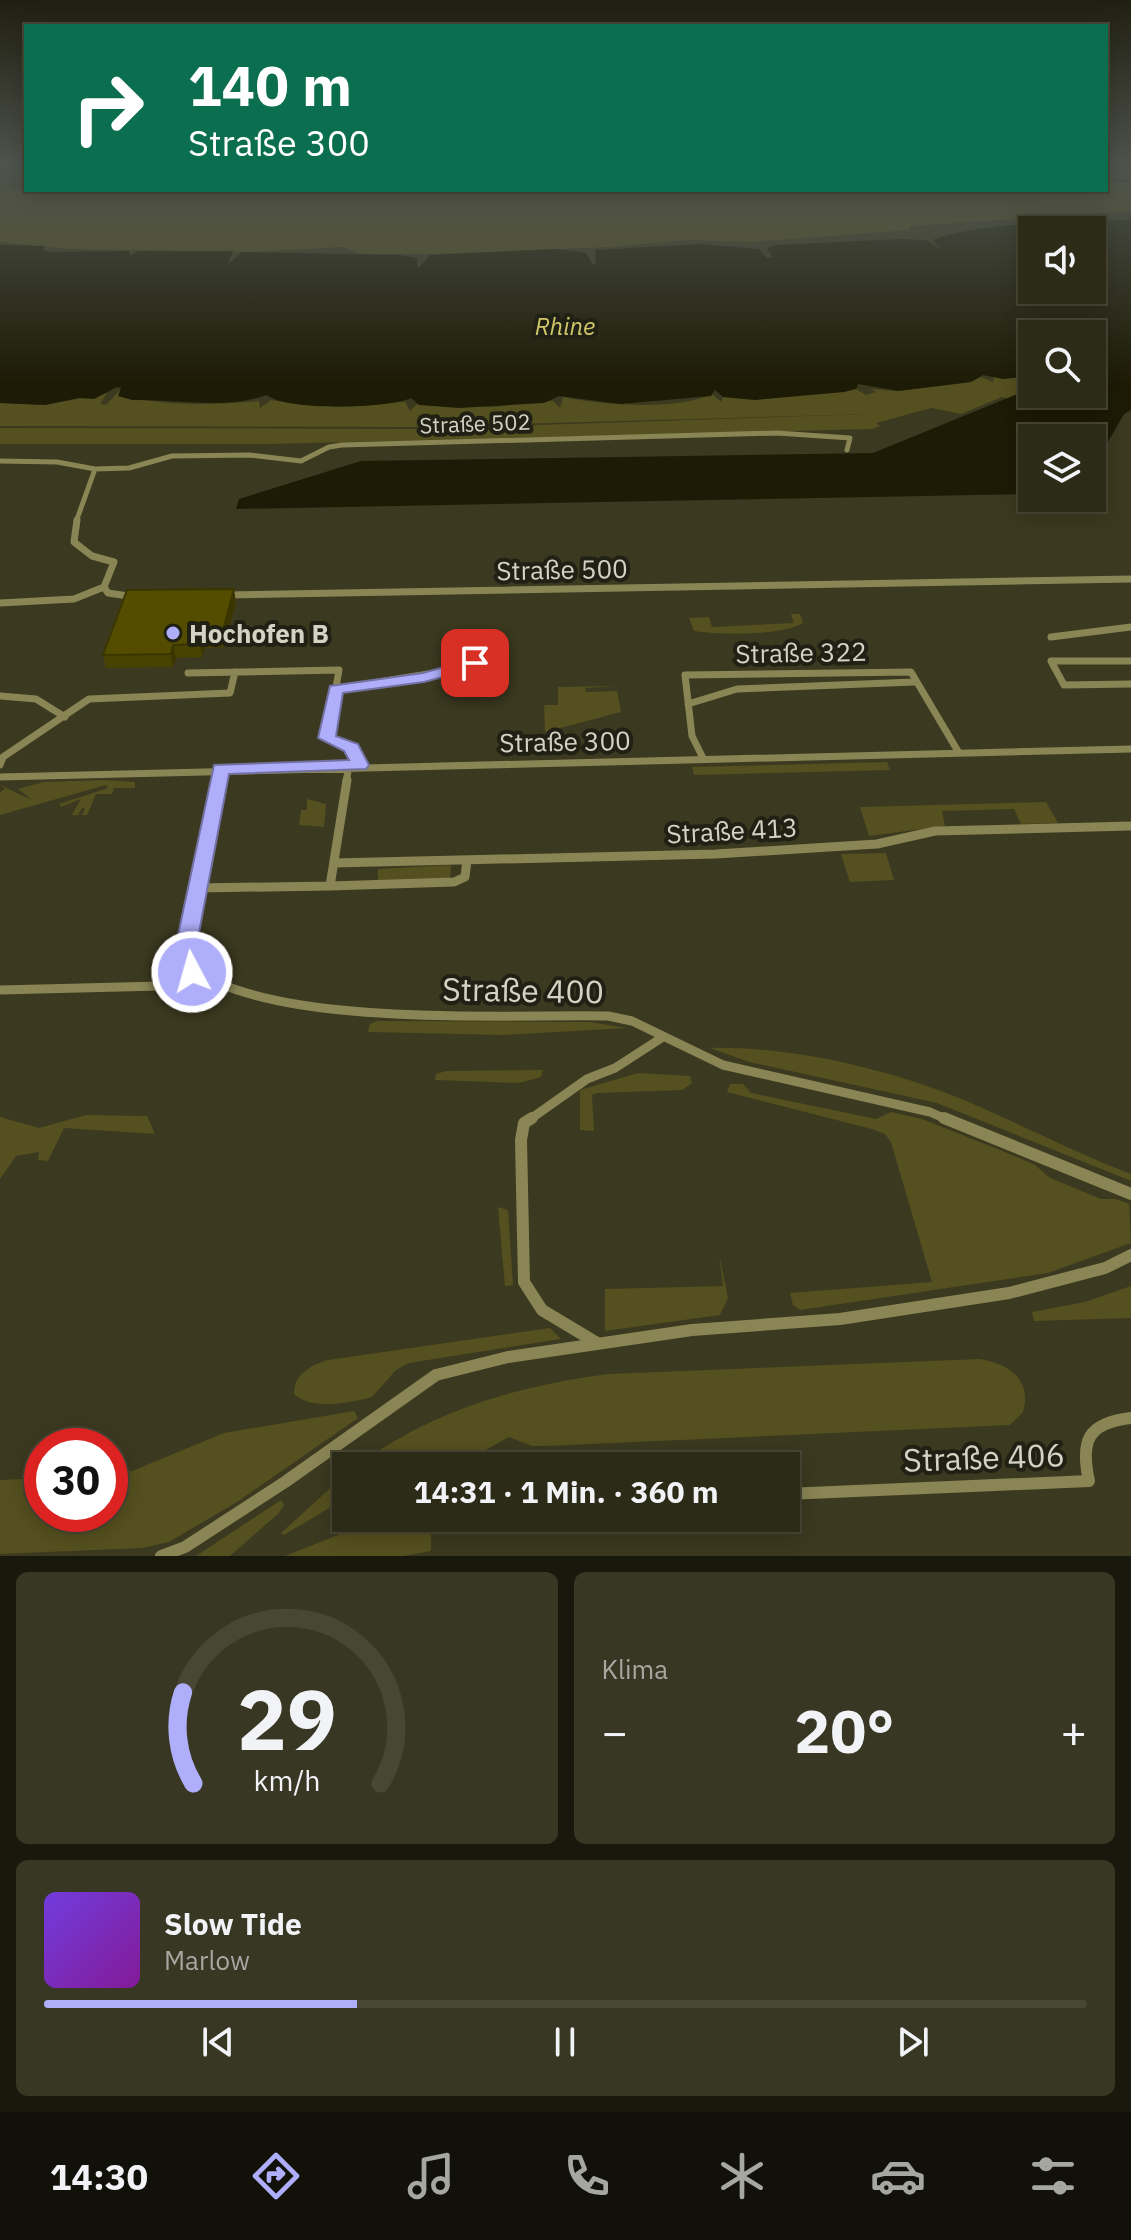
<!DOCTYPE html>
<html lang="de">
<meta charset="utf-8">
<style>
:root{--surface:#2c2b17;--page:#383724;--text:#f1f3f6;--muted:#a6a7a1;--line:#484736;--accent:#afaefa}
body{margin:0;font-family:"IBM Plex Sans",sans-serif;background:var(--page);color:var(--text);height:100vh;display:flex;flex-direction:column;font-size:30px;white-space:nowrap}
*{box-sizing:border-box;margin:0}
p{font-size:26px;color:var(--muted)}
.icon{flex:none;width:44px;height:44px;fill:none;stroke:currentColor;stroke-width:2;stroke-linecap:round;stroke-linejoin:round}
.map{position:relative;height:1556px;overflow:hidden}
.panel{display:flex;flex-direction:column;gap:16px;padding:16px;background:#18180d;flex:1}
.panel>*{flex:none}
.top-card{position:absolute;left:24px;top:24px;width:1084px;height:168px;border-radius:0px;box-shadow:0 4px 20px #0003,0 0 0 2px var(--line);background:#0b6e4f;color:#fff;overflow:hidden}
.tools{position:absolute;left:1018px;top:216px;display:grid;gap:16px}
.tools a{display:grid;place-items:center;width:88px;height:88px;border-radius:0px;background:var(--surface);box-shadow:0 4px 20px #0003,0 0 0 2px var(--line);font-size:40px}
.speed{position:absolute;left:24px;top:1428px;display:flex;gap:16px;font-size:40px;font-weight:700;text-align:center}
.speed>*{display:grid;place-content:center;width:104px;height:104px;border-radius:50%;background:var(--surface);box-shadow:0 4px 20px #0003,0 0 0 2px var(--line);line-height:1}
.speed .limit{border:12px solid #d22;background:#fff;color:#111}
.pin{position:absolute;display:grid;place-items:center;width:68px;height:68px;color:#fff;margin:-34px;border-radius:16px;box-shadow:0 4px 12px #0006}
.me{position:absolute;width:88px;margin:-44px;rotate:354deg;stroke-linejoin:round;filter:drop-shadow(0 0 6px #0008)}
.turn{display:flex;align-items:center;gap:28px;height:168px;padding:0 32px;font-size:36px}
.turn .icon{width:104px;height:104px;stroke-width:2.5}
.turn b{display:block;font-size:56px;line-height:68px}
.big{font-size:60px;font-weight:800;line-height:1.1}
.panel .widget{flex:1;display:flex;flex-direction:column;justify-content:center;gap:12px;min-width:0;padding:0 28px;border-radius:12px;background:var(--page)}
.panel .dial{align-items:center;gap:0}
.dial svg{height:208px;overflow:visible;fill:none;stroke:var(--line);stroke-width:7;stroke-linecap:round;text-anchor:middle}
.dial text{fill:var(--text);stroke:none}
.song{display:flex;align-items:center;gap:24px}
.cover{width:96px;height:96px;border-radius:12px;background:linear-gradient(135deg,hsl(260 70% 55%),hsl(290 70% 35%))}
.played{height:8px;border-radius:4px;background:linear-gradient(90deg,var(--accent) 30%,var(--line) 30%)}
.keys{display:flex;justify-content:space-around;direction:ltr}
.heat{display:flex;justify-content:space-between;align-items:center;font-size:44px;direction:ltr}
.panel .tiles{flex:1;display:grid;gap:16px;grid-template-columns:1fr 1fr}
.widget:last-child{grid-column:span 2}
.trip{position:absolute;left:332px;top:1452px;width:468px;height:80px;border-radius:0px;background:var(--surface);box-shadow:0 4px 20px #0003,0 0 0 2px var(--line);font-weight:800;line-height:80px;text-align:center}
.tab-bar{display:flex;height:128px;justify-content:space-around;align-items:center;background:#121109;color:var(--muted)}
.tab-bar .icon{width:56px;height:56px}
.tab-bar .selected{color:var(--accent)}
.tab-bar b{font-size:36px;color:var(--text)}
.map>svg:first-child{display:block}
</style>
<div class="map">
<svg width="1131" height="1556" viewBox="0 0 1131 1556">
<rect width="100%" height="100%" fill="#3b391f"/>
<path fill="#54501f" d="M1106,166H1131V211L910,226V230L751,242L685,240L610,247L433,254H361L344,247L250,252L68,249L0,242V190H1106Z
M1032,376V388L1008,399L1002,397L961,414L931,408L876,423L880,426L872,429L269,444H0V428L415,429L870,414L415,427L0,426V403L45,405L107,393L100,404L106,405L120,390C141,409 229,404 259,401L260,408L271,400L304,405L405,402L410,411L418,403L491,407L553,401L560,408L563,397C601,405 677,411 712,394L721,402L723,397L764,399L856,389L866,395L876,392L871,389L898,391L971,382L981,377L993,382L994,377Z
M791,614H800L803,623C782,636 719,635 694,631L689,618L709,617L712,627L794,623Z
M618,686L585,688L586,692L617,691L621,712L545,732L544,705H558V687Z
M887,762L890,770L694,775L692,767Z
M105,780L135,782V788H114L112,794H96L87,815H82L85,808H82L78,815H72L81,799L61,807L59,804L108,788L106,785L0,815V792L5,789L0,785L32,800L18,789L43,782Z
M307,799L326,804L324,827L299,825L301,810H307Z
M1046,802L1058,823L1021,824L1014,809L942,811L945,826L869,836L860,807Z
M886,853L894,880L850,882L841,854Z
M451,865L450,880L378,882V869Z
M377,1021L590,1022L627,1028L505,1035L368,1032L370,1024Z
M710,1048C789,1046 885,1068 959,1098C1017,1122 1072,1152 1131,1174V1181L937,1103L749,1062Z
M543,1070L541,1077L519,1083L435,1080L436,1074L446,1071Z
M638,1073L690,1076L692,1083L682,1090L597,1093L592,1095L594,1131L580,1130V1090Z
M730,1084H743L751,1093L876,1119L891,1112L922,1119L1005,1152L1035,1165L1050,1178L1101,1199H1116L1129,1204L1131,1243L1048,1273L800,1310L793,1305L790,1293L932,1282L891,1142L885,1134L872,1129L727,1092Z
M86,1115L147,1116L155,1134L64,1128L48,1161L38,1160L39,1152L16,1156L0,1179V1117L39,1128Z
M498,1207L508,1210L513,1285L505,1286Z
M719,1254L728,1298L720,1315L605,1331V1289L723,1286Z
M1131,1286V1318L1034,1321L1032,1312L1085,1302Z
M550,1328L561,1339L409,1363L396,1370L372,1397C350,1403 312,1411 294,1394C294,1374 311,1365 328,1360Z
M980,1359C1009,1364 1032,1379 1023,1412L1010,1425L546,1446H532L509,1437L482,1452L422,1466H357C431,1411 516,1386 609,1374Z
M354,1411L358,1418L237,1502L169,1542L142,1548L0,1554V1480L42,1478V1514H110V1475L132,1471L224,1433Z
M346,1474V1498L284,1535L281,1533Z
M281,1500L284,1505L279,1513L230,1556H196Z
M381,1518H431V1551L404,1556H285Z"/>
<path fill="#1d1b06" d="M1131,219V410L1124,414L1092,470V438H1032V494L236,509L239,499L361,461L873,453L1032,388V394H1092V334H1032V376L1003,379L983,375L971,382L898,391L858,384L856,389L844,392L755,400L723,397L715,390L711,396L620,404L559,396L544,403L459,408L419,405L411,398C388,409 284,411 267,395C225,410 178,399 132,400L118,396L121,388L117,387L94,399L79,398L45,405L0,403V245L45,246L43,250L49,252L129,251L130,256L138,251H233L227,265L242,252L399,255L417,258L418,269L430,255L557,249L586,253L593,265L596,264L595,250L701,244L759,249L767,258L772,257L767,248L776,245L901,239L926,240L942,250L933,240C961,228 1055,216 1082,230H1032V290H1092V236L1099,237L1088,228L1099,222Z"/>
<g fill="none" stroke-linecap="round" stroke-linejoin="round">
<path stroke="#1d1b06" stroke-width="2" d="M1106,178L1131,182"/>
<path stroke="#898555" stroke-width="5" d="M0,461L57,462L95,469L129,468L172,456L249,455L301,461L329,447L342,445L777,433L850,438L847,450
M76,522L95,469"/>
<path stroke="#898555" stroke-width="7" d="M77,520L74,542L92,556L114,562L104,587
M104,587L108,593L135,597
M225,595L1131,579
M0,603L74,599L104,587
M1051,637L1131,627
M1131,661H1051L1064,685L1131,684
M188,673L339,670L327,738L352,748L360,765
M336,689L465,668L476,661L480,645
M0,696L36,699L65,717
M688,704L737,689L914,682
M703,758L692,736L685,675L911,672L959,753
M0,765L3,757L89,699L230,693L235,672
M0,777L1131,749
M218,782L221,769
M346,782L349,766"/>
<path stroke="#898555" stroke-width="9" d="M219,780L185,954L186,964C266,1029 504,1014 608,1016L632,1021L723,1065L930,1112L948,1120
M334,863L716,854L877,844L935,831L1131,826
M330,886L454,882L465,877L467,860
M197,888L330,886L347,780
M0,990L161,986L198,975
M529,1120L587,1079L615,1068L663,1037"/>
<path stroke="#898555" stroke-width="12" d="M532,1118L524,1123L521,1140L524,1282L542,1310L597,1343
M944,1118L1131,1194
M786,1494L1089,1481C1080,1440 1088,1423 1131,1418
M435,1524L483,1518
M161,1556L185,1547L285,1482L436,1375L508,1357L692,1330L840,1319L1009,1293L1105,1268L1131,1255"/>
</g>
<path fill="#484200" d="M236,602L224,647L205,648L202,657L176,658L173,667L106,668L103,655Z"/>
<path fill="#3b3600" d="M234,589L236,602L224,647L222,634Z
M202,635L205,648L202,657L200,644Z
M173,645L176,658L173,667L171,654Z"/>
<path fill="#544d00" stroke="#3b3600" stroke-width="2" d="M234,589L222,634L202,635L200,644L173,645L171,654L103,655L127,590Z"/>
<linearGradient id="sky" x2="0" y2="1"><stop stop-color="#201f11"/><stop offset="0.43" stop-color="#4f544d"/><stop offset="1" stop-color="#4f544d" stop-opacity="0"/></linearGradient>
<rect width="1131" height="384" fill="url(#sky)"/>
<path fill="#afaefa" stroke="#7271a2" stroke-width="2" d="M475,658L480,660V667L424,682L343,693L336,736L358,744L369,765L366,769L229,774L195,954L203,972L200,977H184L175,964L174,954L214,765L349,760L344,751L318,738L330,686L423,673Z"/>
<circle fill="#afaefa" stroke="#202014" stroke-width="3" cx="173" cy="633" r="8"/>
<g text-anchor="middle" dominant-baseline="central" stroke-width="8" stroke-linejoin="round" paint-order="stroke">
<g font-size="22" fill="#d3d2c3" stroke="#202014">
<text transform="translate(475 423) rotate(-2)">Straße 502</text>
</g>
<g font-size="24" font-style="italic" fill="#d0c868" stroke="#202014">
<text x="565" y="326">Rhine</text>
</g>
<g font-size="26" fill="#d3d2c3" stroke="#202014">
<text transform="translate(562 569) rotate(-1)">Straße 500</text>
<text transform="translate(801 652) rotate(-1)">Straße 322</text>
<text transform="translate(565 741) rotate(-1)">Straße 300</text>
<text transform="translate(732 830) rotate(-3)">Straße 413</text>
</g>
<g font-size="26" font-weight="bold" fill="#d3d2c3" stroke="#202014" text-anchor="start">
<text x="189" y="633">Hochofen B</text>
</g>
<g font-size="32" fill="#d3d2c3" stroke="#202014">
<text transform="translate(523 990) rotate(1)">Straße 400</text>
<text transform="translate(984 1457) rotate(-2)">Straße 406</text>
</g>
</g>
</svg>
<div class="tools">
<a><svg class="icon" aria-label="sound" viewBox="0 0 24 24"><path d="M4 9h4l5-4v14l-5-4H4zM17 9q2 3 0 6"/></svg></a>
<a><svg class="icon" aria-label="search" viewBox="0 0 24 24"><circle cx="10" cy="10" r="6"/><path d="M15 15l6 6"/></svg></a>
<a><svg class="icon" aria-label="layers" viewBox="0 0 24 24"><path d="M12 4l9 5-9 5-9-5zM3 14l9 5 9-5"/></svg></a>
</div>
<div class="speed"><div class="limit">30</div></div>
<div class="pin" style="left:475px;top:663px;background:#d93025"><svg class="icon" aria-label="arrive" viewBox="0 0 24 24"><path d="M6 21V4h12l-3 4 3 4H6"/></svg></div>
<svg class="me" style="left:192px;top:972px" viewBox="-20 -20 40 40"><circle r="17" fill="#afaefa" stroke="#fff" stroke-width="3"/><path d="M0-11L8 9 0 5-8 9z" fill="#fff"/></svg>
<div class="trip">14:31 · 1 Min. · 360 m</div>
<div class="top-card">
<div class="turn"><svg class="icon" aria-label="right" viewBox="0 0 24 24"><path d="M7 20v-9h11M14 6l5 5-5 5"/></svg><div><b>140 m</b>Straße 300</div></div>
</div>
</div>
<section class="panel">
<div class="tiles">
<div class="widget dial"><svg viewBox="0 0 100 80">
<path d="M14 69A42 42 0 1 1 86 69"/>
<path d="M14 69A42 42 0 0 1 10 34" stroke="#afaefa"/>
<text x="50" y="56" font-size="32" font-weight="700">29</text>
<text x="50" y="72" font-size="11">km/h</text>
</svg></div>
<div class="widget"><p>Klima</p>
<div class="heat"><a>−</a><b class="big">20°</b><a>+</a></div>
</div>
<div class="widget">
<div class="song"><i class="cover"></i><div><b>Slow Tide</b><p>Marlow</p></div></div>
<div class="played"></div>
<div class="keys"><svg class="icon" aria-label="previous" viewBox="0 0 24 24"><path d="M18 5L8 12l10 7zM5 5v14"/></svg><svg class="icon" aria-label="pause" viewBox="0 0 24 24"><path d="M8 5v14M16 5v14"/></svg><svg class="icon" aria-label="next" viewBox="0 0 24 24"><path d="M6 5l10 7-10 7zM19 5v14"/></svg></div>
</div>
</div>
</section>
<nav class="tab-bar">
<b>14:30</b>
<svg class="icon selected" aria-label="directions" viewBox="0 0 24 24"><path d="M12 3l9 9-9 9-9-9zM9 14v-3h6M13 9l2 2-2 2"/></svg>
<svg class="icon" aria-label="music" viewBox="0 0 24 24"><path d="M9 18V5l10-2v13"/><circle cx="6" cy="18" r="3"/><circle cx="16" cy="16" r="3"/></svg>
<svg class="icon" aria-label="phone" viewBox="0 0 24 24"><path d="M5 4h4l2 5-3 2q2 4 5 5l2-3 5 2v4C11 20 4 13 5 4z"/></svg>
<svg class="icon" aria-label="climate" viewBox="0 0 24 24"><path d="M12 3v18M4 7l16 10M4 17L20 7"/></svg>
<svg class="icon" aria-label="car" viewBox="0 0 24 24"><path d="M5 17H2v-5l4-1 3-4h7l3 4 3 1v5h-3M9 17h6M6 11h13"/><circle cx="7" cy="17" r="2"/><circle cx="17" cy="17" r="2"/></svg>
<svg class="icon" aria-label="filters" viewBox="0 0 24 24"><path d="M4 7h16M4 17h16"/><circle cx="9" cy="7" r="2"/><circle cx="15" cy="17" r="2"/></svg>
</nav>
